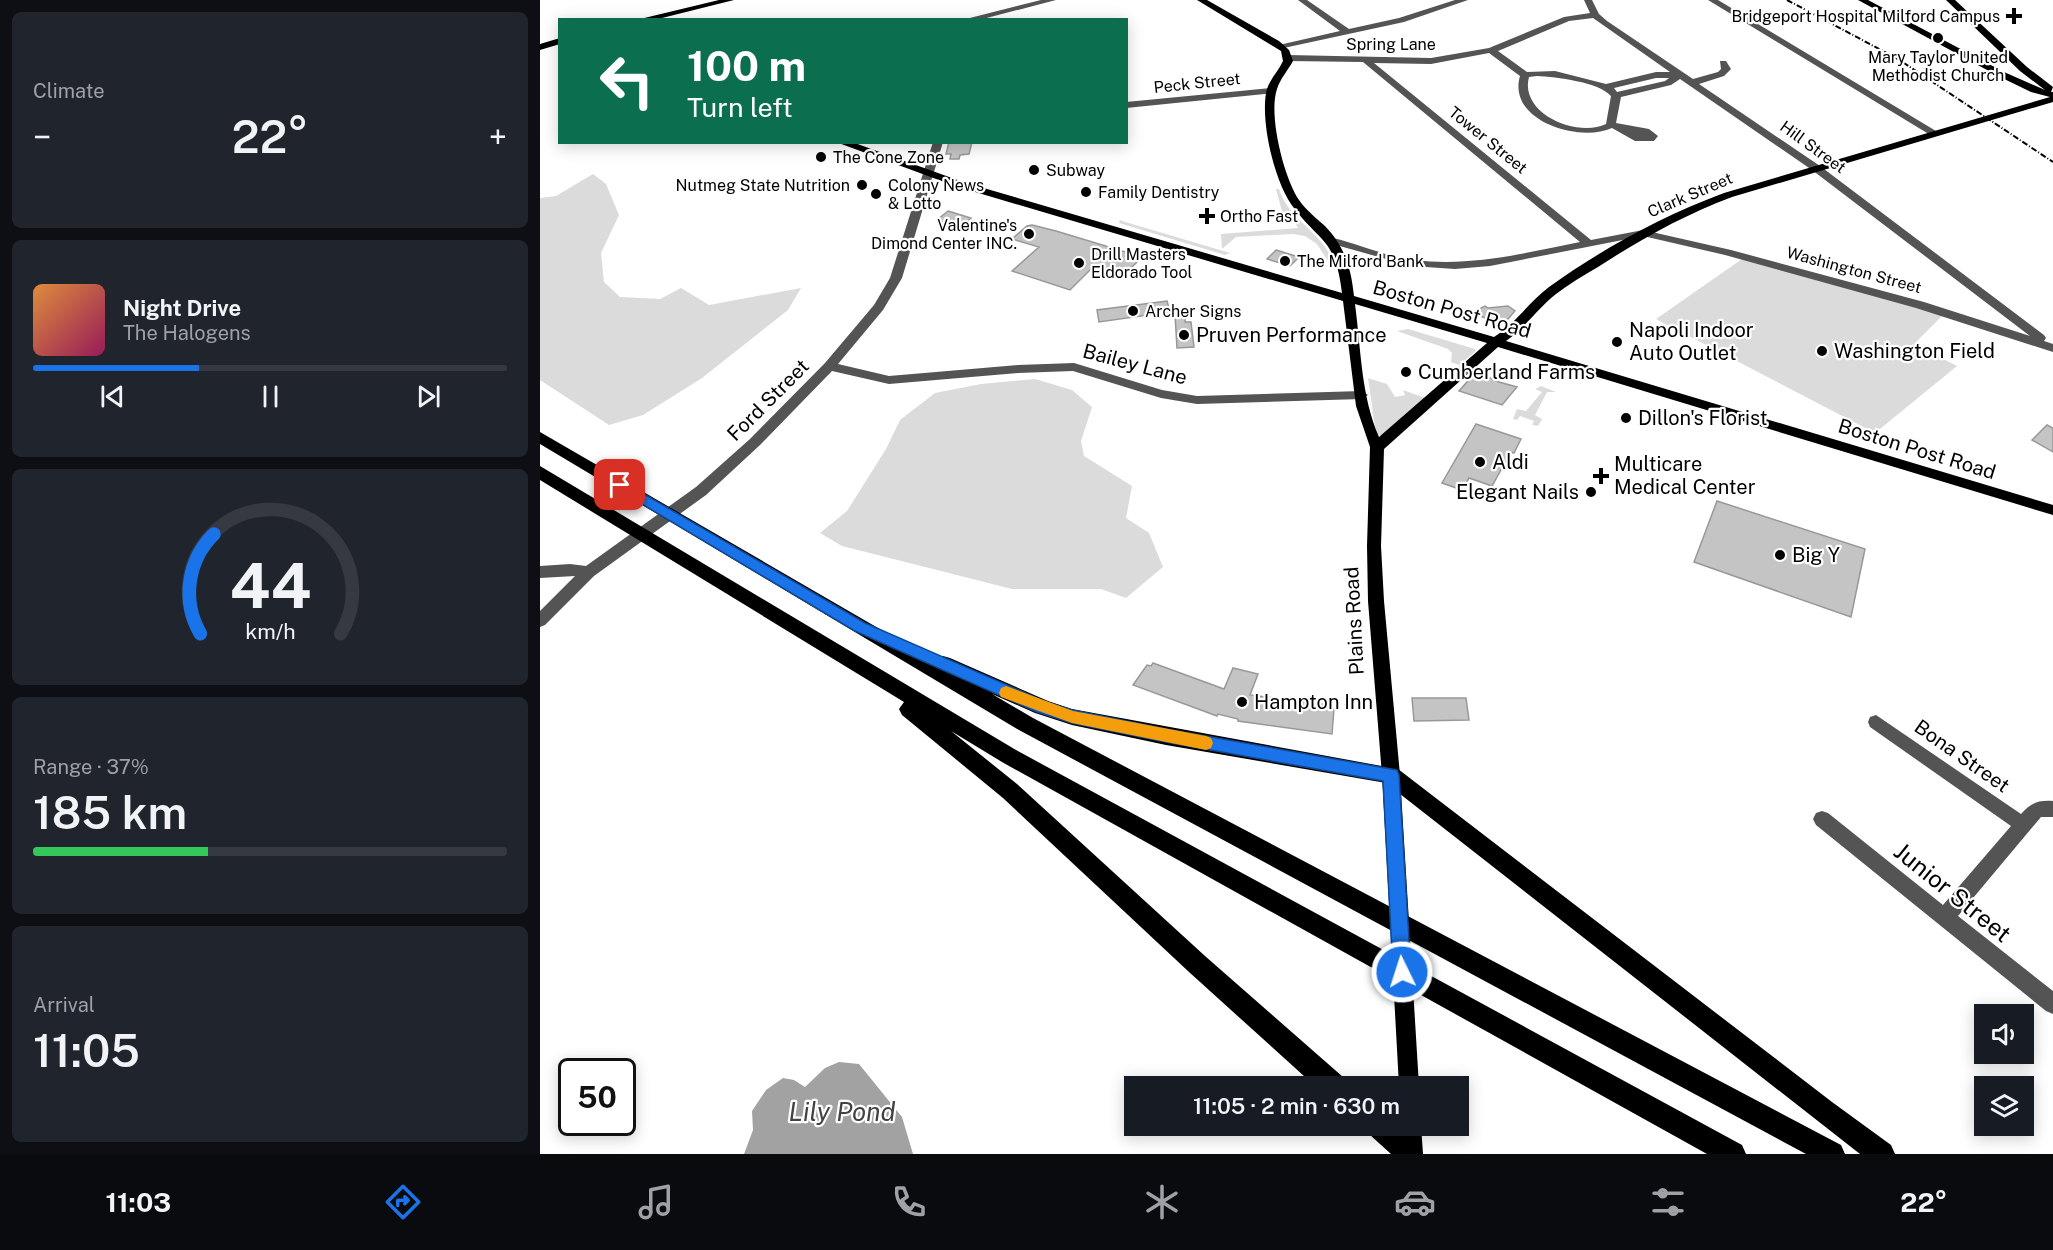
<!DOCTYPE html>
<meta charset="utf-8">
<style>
:root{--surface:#171b24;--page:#20242c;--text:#f1f3f6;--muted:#9ea1a6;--line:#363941;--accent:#1a73e8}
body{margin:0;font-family:"Public Sans",sans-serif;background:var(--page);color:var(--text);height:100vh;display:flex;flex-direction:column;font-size:22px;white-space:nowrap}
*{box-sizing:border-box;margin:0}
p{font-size:20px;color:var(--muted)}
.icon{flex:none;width:33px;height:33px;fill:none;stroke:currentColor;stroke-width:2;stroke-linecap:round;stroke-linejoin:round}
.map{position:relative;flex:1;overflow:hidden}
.panel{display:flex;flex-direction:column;gap:12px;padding:12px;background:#0d0f14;width:540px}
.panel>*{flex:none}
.guide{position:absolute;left:18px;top:18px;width:570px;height:126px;border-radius:0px;box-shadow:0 3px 15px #0003;background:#0b6e4f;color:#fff;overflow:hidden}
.controls{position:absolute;left:1434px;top:1004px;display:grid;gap:12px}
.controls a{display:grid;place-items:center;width:60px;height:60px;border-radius:0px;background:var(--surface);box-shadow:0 3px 15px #0003;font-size:30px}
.speed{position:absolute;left:18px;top:1058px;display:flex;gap:12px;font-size:30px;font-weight:700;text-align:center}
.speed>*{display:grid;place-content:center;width:78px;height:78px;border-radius:50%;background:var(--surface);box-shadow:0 3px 15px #0003;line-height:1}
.speed .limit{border:3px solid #111;border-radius:9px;background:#fff;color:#111}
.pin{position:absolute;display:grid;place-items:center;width:51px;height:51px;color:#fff;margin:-26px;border-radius:12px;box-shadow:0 3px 9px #0006}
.me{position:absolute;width:66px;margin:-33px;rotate:356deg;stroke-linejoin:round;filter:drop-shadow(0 0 4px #0008)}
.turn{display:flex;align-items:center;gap:21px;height:126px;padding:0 30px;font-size:27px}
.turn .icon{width:78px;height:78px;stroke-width:2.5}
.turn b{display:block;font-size:42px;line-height:51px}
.big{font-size:45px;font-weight:600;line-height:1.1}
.panel .tile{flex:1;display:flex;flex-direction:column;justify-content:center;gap:9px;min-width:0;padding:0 21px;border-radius:9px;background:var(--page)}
.panel .dial{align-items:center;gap:0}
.dial svg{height:156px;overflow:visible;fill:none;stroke:var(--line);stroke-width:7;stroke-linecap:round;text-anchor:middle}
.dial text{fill:var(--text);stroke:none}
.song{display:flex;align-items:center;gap:18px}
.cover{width:72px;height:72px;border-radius:9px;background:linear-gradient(135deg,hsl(30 70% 55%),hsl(330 70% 35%))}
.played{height:6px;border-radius:3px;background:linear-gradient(90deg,var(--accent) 35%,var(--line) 35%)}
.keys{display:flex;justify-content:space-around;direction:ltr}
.heat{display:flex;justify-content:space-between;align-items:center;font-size:33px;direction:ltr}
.charge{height:9px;border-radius:4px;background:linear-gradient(90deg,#34c759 37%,var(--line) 0)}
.trip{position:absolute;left:584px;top:1076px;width:345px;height:60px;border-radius:0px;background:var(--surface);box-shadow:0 3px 15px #0003;font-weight:600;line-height:60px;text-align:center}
.menu{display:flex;height:96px;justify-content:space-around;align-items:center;background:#090b0e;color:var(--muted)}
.menu .icon{width:42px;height:42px}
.menu .active{color:var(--accent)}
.menu b{font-size:27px;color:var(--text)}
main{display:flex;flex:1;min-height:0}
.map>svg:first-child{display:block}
</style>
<main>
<section class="panel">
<div class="tile"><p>Climate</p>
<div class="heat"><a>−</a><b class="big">22°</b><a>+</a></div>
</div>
<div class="tile">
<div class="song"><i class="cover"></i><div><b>Night Drive</b><p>The Halogens</p></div></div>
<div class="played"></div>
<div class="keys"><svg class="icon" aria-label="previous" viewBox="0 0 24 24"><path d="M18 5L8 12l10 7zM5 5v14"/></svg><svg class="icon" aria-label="pause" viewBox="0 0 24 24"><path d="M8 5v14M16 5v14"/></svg><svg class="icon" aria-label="next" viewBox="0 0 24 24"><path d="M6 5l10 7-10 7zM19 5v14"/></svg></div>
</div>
<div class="tile dial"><svg viewBox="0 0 100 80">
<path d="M14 69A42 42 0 1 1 86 69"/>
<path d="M14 69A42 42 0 0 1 21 18" stroke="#1a73e8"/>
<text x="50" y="56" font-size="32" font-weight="700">44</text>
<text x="50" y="72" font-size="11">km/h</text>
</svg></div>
<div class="tile"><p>Range · 37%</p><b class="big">185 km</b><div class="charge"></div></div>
<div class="tile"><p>Arrival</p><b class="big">11:05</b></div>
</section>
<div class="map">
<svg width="1513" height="1154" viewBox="0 0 1513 1154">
<rect width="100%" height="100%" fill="#fff"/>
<path fill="#dbdbdb" d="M53,174L66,184L79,215L61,253L64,282L80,297L120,299L141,288L169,305L261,288L248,310L162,378L103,415L69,425L0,380V198L16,196Z
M736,189H739C748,220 785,233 794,265L790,264L777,244L765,236L753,234L696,237L682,249L681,234L758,228L753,219L743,215Z
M580,220L582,221L690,253L685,255L579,223Z
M1202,259L1403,315L1374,344L1417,366L1335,433L1116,319Z
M868,329L935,349L936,351L919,365L911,362L912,353L908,349L857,331Z
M825,378L834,418L828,378L847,384L855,397L865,395L863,390L885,398L842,435H837Z
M495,379L532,390L552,407L541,441L544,456L592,486L586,518L609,533L623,567L586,598L561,589H472L302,546L280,533L307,511L346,449L360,420L395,393L441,384Z
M1001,386L1016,392H1007L995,415L1002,419L998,426L992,425L994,421L980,416L977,420L973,419L977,409L986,411L1002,392L995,389Z"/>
<path fill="#a2a2a2" d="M299,1062L319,1064L362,1117L373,1154H204L213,1130L212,1111L226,1090L243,1078L254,1080L265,1087L285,1068Z"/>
<path fill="#c4c4c4" stroke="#989898" stroke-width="1.5" d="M409,142H432L429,154L420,155L419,159H410L411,154H406Z
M408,211L431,218L420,227L397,220Z
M492,225L516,231L602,257L581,278L551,269L530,290L472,271L499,247L472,239L487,226Z
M736,250L759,257L750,266L727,259Z
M627,301L630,312L559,322L557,310Z
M945,306L948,308L968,306L975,311L967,320L955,325L943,317L931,313Z
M635,315H645V322H651L654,347L637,348Z
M936,372L959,382L977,387L962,405L919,391Z
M936,424L981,439L974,453L971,452L952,486L929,478L922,490L902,483Z
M1507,425L1513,428V452L1492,440Z
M1177,501L1325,549L1311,617L1154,562Z
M613,663L684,689L693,668L718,674L710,695L789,705V709H794L792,734L698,721V719L678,714L677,716L593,685L607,665L611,666Z
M872,698H926L929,720L874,721Z"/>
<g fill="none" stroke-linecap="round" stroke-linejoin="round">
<path fill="#545454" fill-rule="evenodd" d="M501,0H516L439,20H422Z
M758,0H767L809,29L859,18L915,0H928L864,22L739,49V45L800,31Z
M1044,0H1052L1059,14L1067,21L1153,79L1178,72L1181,69L1180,61H1186L1191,69L1184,76L1159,84L1280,166L1504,335L1506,338L1504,341L1513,344V352L1376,308L1185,255L1103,236L950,266L915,269L871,266L789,243L787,241L793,238C819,244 847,257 874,260C931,267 985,253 1040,242L823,62L748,61L743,58L748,55L891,58L949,48L1024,17L1050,13ZM1053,18L1130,72H1116L1066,84L1015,71L987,72L958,51L1029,21ZM949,53L980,76C967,121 1039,143 1072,128L1095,141H1114L1118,136L1109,129L1076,123L1081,97L1131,85L1140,79L1272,170L1490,336L1384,302L1191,250L1103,230L1051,240L834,63L891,64ZM997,76C1016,77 1059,82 1071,96L1066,124C1038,138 979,114 989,77ZM1116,78H1129L1125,81L1077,92L1074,88Z
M1168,0H1178L1401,134L1392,136Z
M731,88L736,91L734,93L586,108V102Z
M393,142H403L362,278L343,310L298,364L349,376L478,365L534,363L622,390L657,396L822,391L828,395L822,399L657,404L621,398L533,371L478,373L349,384L292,371L220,445L166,495L54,576L5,625L0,627V611L35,576L0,578V566L30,564L46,566L156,487L210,439L285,363L334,305L350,278Z
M1336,715L1481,814C1491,803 1498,800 1513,801V817H1501L1418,916L1513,991V1014L1506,1011L1276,825L1273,819L1276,813L1282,811L1288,813L1403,905L1471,826L1330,727L1328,722L1330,717Z"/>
<path fill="#000" fill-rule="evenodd" d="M179,0H194L114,20H96Z
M657,0H667L739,41L749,50L753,61C748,70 740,79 737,89C728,115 744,178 759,200C766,210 776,218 785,226C805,247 811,268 814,296L954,337C975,324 989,302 1009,287C1062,249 1122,216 1184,193L1510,97L1491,92L1458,76L1318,0H1328L1464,72L1505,90L1480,71L1406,0H1415L1487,67L1513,87L1511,92H1513V102L1192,197C1144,215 1101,239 1058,267C1044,275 1029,284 1016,294C998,308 985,328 966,341L1513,505V515L958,347L844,449L841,546L844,601L860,775L879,1086H859L842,775L828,601L827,546L830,447L816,406L803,301L415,186L296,142H312L423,182L802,293C795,236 780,244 751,204C734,179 721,123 726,93C728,81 738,72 743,61L741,51ZM815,304L947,343L839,437C821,396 821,349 815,304Z
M20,38V44L0,50V44Z
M859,1125H881L883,1154H861Z"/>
<path fill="#000" fill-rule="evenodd" d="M0,432L395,661L403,656L410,658L508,701L532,709L858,769L1292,1102L1351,1145L1355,1154H1320L846,783L626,745L532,725L495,713L452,694L493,718L1301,1145L1305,1154H1266L479,730L0,444Z
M0,466L476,750L1202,1145L1206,1154H1167L462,762L411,731L477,784L665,956L803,1077L806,1086H775L649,972L463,798L362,715L359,709L364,702L0,480Z
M825,1125H857L879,1145L883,1154H851L829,1134Z"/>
<path stroke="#000" stroke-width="2" stroke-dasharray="6 2 1 2" stroke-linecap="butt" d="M1247,0L1358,59L1513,162"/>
</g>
<path fill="#1a73e8" stroke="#114b97" stroke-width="1.5" d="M80,480L325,623L506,702L532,710L626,729L857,770L859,775L871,972L868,978L862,981L856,978L853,972L843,781L626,742L532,723L497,712L315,631L75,488L74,485Z"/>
<path fill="#f59e0b" d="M466,686L533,711L666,736L671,738L673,743L671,748L666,750L532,723L461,697L459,693L461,688Z"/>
<g fill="#000" stroke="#fff" stroke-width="2">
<path d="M1471 7h6v6h6v6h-6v6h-6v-6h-6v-6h6z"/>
<circle cx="1398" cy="38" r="6"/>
<circle cx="281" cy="157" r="6"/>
<circle cx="494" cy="170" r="6"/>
<circle cx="322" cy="185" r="6"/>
<circle cx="546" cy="192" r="6"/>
<circle cx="336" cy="194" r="6"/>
<path d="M664 207h6v6h6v6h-6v6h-6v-6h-6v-6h6z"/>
<circle cx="489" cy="234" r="6"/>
<circle cx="745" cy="261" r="6"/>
<circle cx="539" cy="263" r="6"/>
<circle cx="593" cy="311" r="6"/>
<circle cx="644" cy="335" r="6"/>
<circle cx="1077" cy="342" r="6"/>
<circle cx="1282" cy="351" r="6"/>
<circle cx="866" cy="372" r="6"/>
<circle cx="1086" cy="418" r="6"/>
<circle cx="940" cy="462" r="6"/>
<path d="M1058 467h6v6h6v6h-6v6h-6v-6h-6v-6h6z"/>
<circle cx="1051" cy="492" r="6"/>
<circle cx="1240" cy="555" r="6"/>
<circle cx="702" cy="702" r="6"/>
</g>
<g text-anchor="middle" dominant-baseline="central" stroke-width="4.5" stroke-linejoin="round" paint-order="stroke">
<g font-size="16" fill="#000" stroke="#fff" text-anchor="start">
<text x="1460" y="16" text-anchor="end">Bridgeport Hospital Milford Campus</text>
<text x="1398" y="57" text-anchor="middle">Mary Taylor United<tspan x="1398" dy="18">Methodist Church</tspan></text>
<text x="293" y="157">The Cone Zone</text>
<text x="506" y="170">Subway</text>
<text x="310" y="185" text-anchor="end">Nutmeg State Nutrition</text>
<text x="348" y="185">Colony News<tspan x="348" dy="18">&amp; Lotto</tspan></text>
<text x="558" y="192">Family Dentistry</text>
<text x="680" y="216">Ortho Fast</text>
<text x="477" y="225" text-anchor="end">Valentine's<tspan x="477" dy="18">Dimond Center INC.</tspan></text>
<text x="551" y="254">Drill Masters<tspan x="551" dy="18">Eldorado Tool</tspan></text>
<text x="757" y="261">The Milford Bank</text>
<text x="605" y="311">Archer Signs</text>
</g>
<g font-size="16" fill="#000" stroke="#fff">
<text x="851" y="44">Spring Lane</text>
<text transform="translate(657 83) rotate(-6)">Peck Street</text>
<text transform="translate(948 140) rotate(39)">Tower Street</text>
<text transform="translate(1273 147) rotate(36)">Hill Street</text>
<text transform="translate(1150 195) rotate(-23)">Clark Street</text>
<text transform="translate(1314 270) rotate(15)">Washington Street</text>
</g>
<g font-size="20" fill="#000" stroke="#fff">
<text transform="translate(912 309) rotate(16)">Boston Post Road</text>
<text transform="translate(595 364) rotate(15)">Bailey Lane</text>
<text transform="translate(228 400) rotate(-45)">Ford Street</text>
<text transform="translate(1377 449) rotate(17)">Boston Post Road</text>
<text transform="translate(814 621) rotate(-93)">Plains Road</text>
<text transform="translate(1422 756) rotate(35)">Bona Street</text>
</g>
<g font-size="20" fill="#000" stroke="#fff" text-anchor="start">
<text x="1089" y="330">Napoli Indoor<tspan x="1089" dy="23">Auto Outlet</tspan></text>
<text x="656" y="335">Pruven Performance</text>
<text x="1294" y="351">Washington Field</text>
<text x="878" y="372">Cumberland Farms</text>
<text x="1098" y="418">Dillon's Florist</text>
<text x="952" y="462">Aldi</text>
<text x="1074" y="464">Multicare<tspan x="1074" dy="23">Medical Center</tspan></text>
<text x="1039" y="492" text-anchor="end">Elegant Nails</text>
<text x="1252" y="555">Big Y</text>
<text x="714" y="702">Hampton Inn</text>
</g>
<g font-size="24" fill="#000" stroke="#fff">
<text transform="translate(1413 892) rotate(39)">Junior Street</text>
</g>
<g font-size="26" font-style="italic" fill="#434343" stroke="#fff">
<text x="302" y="1111">Lily Pond</text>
</g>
</g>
</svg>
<div class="controls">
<a><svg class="icon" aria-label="sound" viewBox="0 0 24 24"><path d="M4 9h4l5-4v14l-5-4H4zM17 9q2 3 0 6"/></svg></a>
<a><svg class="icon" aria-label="layers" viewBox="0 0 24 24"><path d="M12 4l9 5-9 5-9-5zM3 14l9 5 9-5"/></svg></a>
</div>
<div class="speed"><div class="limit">50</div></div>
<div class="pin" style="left:80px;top:485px;background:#d93025"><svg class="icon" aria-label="arrive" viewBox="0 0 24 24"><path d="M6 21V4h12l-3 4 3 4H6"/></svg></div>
<svg class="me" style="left:862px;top:972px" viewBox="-20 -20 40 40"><circle r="17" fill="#1a73e8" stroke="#fff" stroke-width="3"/><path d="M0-11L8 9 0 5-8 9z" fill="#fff"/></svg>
<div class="trip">11:05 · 2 min · 630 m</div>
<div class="guide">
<div class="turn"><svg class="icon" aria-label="left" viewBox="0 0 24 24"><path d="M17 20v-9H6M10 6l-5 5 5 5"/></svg><div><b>100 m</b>Turn left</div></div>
</div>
</div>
</main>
<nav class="menu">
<b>11:03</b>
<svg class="icon active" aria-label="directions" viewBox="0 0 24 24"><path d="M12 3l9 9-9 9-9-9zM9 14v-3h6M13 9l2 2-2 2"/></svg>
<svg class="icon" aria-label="music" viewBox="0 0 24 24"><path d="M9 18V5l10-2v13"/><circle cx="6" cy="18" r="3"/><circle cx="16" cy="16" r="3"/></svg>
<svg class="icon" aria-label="phone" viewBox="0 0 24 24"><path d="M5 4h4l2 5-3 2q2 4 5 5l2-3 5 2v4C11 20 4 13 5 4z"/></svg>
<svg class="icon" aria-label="climate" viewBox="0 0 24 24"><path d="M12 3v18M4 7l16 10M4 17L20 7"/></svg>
<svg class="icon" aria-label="car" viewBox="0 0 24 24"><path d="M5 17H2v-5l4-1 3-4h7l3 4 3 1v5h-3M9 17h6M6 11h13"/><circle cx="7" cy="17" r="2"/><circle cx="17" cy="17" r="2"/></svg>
<svg class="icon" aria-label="filters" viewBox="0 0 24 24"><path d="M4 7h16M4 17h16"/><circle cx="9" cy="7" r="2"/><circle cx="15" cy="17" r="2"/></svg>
<b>22°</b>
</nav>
